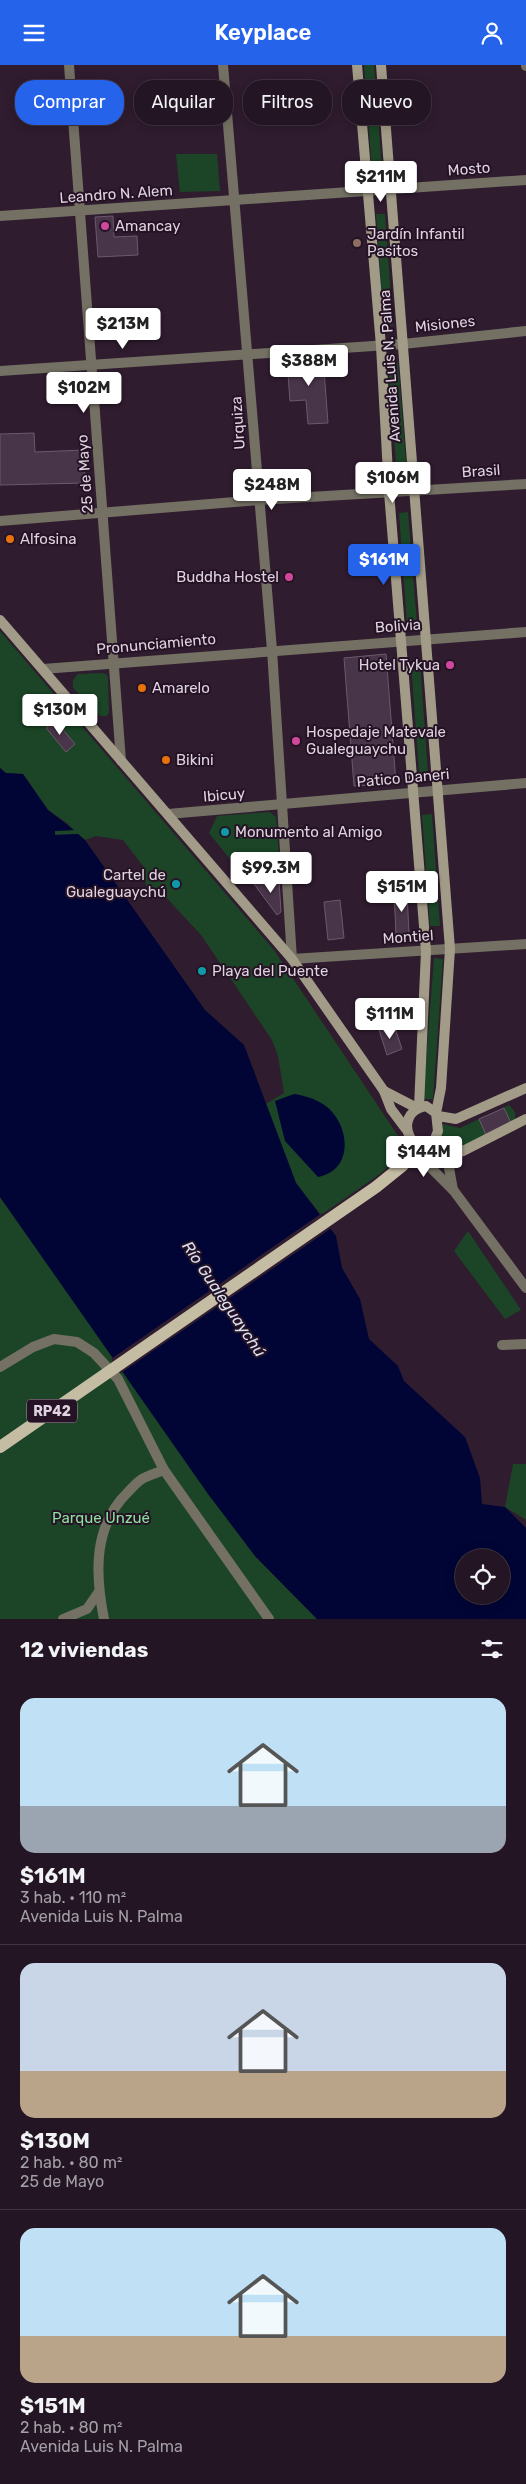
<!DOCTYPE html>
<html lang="es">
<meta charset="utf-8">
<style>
body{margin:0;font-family:Rubik,sans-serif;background:#2f2230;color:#f1f3f6;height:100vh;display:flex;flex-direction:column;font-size:19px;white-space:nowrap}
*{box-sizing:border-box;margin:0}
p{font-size:16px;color:#a39fa6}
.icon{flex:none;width:28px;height:28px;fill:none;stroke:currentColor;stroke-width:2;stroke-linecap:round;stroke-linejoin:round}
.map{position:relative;height:1554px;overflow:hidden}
.sheet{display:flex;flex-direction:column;background:#231523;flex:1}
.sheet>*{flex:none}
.hud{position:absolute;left:15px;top:15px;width:496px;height:45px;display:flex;gap:10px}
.fabs{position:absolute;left:455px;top:1484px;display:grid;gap:10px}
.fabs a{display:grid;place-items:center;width:55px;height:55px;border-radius:50%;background:#231523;box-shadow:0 2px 12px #0003,0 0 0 1px #403441;font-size:25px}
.price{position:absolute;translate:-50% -42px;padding:0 11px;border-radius:5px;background:#fff;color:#222;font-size:16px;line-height:32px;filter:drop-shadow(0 1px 2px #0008)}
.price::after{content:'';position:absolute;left:50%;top:30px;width:15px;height:11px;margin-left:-8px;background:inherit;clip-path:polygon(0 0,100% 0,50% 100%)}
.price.selected{background:#2563eb;color:#fff}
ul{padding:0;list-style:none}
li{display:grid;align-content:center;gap:10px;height:265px;padding:0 20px}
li+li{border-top:1px solid #403441}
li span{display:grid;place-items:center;height:155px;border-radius:15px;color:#555}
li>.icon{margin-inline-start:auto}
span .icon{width:90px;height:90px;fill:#fffc;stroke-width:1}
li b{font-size:21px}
h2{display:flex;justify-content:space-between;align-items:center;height:60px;padding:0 20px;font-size:21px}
.tag{padding:0 18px;border-radius:20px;background:#231523;box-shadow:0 2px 12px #0003,0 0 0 1px #403441;font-size:18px;line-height:45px}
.tag.selected{background:#2563eb;color:#fff}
header{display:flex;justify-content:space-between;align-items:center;height:65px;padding:0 20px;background:#2563eb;color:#fff;font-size:22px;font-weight:600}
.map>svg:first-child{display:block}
</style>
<header><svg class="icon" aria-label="menu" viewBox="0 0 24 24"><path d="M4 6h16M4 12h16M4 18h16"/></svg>Keyplace<svg class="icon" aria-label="person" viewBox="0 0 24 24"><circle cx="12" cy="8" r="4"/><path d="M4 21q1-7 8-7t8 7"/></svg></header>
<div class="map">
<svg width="526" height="1554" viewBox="0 0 526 1554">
<rect width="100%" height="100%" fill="#2f1c2f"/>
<g fill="#1b4526">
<polygon points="364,0 374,0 382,104 372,105"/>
<polygon points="176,89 217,89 220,126 180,127"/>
<polygon points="376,149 385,149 393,261 384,261"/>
<polygon points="398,297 407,409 397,410 388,298"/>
<polygon points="408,447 417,559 407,560 399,448"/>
<polygon points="0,566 274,885 400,1074 397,1094 380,1109 321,1150 296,1118 266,1039 284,1028 278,991 272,975 201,870 162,828 146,821 143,801 123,775 96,771 85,775 78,769 55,770 55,766 73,765 67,758 48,745 23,709 5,708 0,703"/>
<polygon points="411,597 420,597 428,708 419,709"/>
<polygon points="101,608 106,609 108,613 109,648 106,651 100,651 73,623 73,615 78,609"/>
<polygon points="270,747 276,752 281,815 250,819 209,768 217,751"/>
<polygon points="432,749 440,861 430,861 422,750"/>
<polygon points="434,893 443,894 433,1034 423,1034"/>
<polygon points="509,1040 515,1047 515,1055 464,1081 440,1077 443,1059 460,1063"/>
<polygon points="0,1132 255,1491 317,1554 0,1554"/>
<polygon points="468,1166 521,1245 505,1254 454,1186"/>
<polygon points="513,1399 526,1399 526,1455 505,1442"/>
</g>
<g fill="#000535" fill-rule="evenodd">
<path d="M0,703L6,708L23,709L48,745L74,765L55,766V770L78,769L85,775L205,945L244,980L296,1118L336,1171L342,1203L360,1234L369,1274L398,1301L404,1316L465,1372L480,1413L482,1439L505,1442L526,1463V1554H317L255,1491L208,1429L0,1132ZM464,1492H501V1530H464Z"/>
<path d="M294,1029C306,1031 317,1034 327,1042C350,1061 354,1105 318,1112L285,1076L275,1036Z"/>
</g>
<polygon fill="#2f1c2f" points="322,1148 333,1162 121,1308 111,1294"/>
<g fill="#493549" stroke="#6d586d">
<polygon points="113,151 114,172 137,171 138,190 98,192 95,152"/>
<polygon points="323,292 328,358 308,359 306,335 290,336 287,295"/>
<polygon points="34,368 35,387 84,385 85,418 0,420 0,369"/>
<polygon points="386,589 396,718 354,721 344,593"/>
<polygon points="55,655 75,679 66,687 46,663"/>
<polygon points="279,815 281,847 277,850 254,819"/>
<polygon points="407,827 409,869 396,869 394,828"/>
<polygon points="340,835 344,873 328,875 324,837"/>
<polygon points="394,960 402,984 387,990 379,965"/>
<polygon points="504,1043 511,1058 486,1070 479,1054"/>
</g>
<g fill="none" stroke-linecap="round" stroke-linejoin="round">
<g stroke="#747063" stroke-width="10">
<polyline points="69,0 121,696"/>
<polyline points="223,0 272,585 292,894 526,879"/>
<polyline points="526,0 526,1"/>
<polyline points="0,151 526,115"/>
<polyline points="0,306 403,279 526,266"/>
<polyline points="0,456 259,435 526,419"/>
<polyline points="43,604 526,567"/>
<polyline points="168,749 526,718"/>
<polyline points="425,1082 431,1103 454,1126 526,1223"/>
<polyline points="453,1125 449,1103 460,1087"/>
<polyline points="502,1280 526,1279"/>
<polyline points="0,1302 33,1282 54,1274 77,1277 94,1288 118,1314 164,1405 269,1554"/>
<polyline points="63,1554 87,1544 98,1528"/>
<path d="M104,1554C95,1509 93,1461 128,1427C132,1423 137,1417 142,1414C149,1410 157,1408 164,1405"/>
</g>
<g stroke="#a29b87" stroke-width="10">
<polyline points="357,0 381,281 389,427 426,886 419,1042"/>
<path d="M381,0L450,884L441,1023L436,1048L438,1066L433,1079L420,1082C401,1071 403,1045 426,1041L436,1048"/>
<polyline points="0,555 292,894 384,1026 391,1044 406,1064"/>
<polyline points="384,1026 417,1043"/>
<polyline points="438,1051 456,1054 526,1023"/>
<polyline points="433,1079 463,1086 526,1054"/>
</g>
<polyline stroke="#c5bda3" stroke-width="12" points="0,1382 376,1122 402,1101 420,1082"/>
</g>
<g fill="#d1479c" stroke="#251325" stroke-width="2">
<circle cx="105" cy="161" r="5"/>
<circle cx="289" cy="512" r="5"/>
<circle cx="450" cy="600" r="5"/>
<circle cx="296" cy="676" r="5"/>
</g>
<circle fill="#8d6e63" stroke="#251325" stroke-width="2" cx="357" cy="178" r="5"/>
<g fill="#e8710a" stroke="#251325" stroke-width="2">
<circle cx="10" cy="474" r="5"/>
<circle cx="142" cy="623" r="5"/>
<circle cx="166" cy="695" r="5"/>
</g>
<g fill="#0f9aa8" stroke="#251325" stroke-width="2">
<circle cx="225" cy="767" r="5"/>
<circle cx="176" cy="819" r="5"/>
<circle cx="202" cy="906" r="5"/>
</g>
<g text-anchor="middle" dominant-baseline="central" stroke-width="4" stroke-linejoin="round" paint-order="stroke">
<rect fill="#251325" stroke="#a799a7" stroke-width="1" x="27" y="1334.5" width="50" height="23" rx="4"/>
<g font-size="14" font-weight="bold" fill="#dfd3df">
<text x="52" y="1346">RP42</text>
</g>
<g font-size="15" fill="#dfd3df" stroke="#251325">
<text transform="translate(469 104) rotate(-4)">Mosto</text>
<text transform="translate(116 129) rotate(-4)">Leandro N. Alem</text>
<text transform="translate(445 259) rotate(-6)">Misiones</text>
<text transform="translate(390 301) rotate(-94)">Avenida Luis N. Palma</text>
<text transform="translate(238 358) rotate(-94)">Urquiza</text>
<text transform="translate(481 406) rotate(-4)">Brasil</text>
<text transform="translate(85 409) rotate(-94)">25 de Mayo</text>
<text transform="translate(398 561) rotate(-4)">Bolivia</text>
<text transform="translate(156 579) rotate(-5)">Pronunciamiento</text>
<text transform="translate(403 713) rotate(-5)">Patico Daneri</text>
<text transform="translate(224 730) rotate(-5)">Ibicuy</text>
<text transform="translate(408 872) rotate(-4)">Montiel</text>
</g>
<g font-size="15" fill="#dfd3df" stroke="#251325" text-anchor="start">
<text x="115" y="161">Amancay</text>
<text x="367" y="169">Jardín Infantil<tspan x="367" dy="17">Pasitos</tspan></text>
<text x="20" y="474">Alfosina</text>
<text x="279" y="512" text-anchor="end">Buddha Hostel</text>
<text x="440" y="600" text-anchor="end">Hotel Tykua</text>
<text x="152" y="623">Amarelo</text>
<text x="306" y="667">Hospedaje Matevale<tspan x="306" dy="17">Gualeguaychu</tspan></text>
<text x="176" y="695">Bikini</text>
<text x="235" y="767">Monumento al Amigo</text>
<text x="166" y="810" text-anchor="end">Cartel de<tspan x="166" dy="17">Gualeguaychú</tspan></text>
<text x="212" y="906">Playa del Puente</text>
</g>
<g font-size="15" fill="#8be09d" stroke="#251325">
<text x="101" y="1453">Parque Unzué</text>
</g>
<g font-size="16" font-style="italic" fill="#d9e2f3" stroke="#251325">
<text transform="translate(224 1234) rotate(56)">Río Gualeguaychú</text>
</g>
</g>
</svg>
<div class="fabs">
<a><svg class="icon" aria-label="locate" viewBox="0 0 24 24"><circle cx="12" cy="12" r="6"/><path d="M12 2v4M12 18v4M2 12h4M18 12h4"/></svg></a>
</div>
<b class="price" style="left:381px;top:138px">$211M</b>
<b class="price" style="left:123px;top:285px">$213M</b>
<b class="price" style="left:309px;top:322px">$388M</b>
<b class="price" style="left:84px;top:349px">$102M</b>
<b class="price" style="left:393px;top:439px">$106M</b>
<b class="price" style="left:272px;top:446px">$248M</b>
<b class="price selected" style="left:384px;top:521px">$161M</b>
<b class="price" style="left:60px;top:671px">$130M</b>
<b class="price" style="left:271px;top:829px">$99.3M</b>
<b class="price" style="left:402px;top:848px">$151M</b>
<b class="price" style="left:390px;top:975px">$111M</b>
<b class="price" style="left:424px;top:1113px">$144M</b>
<div class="hud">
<a class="tag selected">Comprar</a>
<a class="tag">Alquilar</a>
<a class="tag">Filtros</a>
<a class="tag">Nuevo</a>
</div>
</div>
<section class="sheet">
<h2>12 viviendas<svg class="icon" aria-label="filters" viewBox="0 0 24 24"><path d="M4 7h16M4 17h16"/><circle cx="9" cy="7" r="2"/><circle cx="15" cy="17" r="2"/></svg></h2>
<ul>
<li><span style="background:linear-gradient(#bfe0f5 70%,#9aa5b1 0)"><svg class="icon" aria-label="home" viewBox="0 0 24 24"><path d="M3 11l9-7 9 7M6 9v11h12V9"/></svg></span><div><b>$161M</b><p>3 hab. · 110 m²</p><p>Avenida Luis N. Palma</p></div></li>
<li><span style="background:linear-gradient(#c9d6e8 70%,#b9a48a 0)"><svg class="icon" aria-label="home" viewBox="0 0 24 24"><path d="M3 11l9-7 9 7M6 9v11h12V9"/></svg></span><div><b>$130M</b><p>2 hab. · 80 m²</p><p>25 de Mayo</p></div></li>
<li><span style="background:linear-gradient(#bfe0f5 70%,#b9a48a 0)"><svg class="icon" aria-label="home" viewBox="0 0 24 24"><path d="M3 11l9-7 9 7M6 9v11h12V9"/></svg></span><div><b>$151M</b><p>2 hab. · 80 m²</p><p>Avenida Luis N. Palma</p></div></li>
</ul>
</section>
